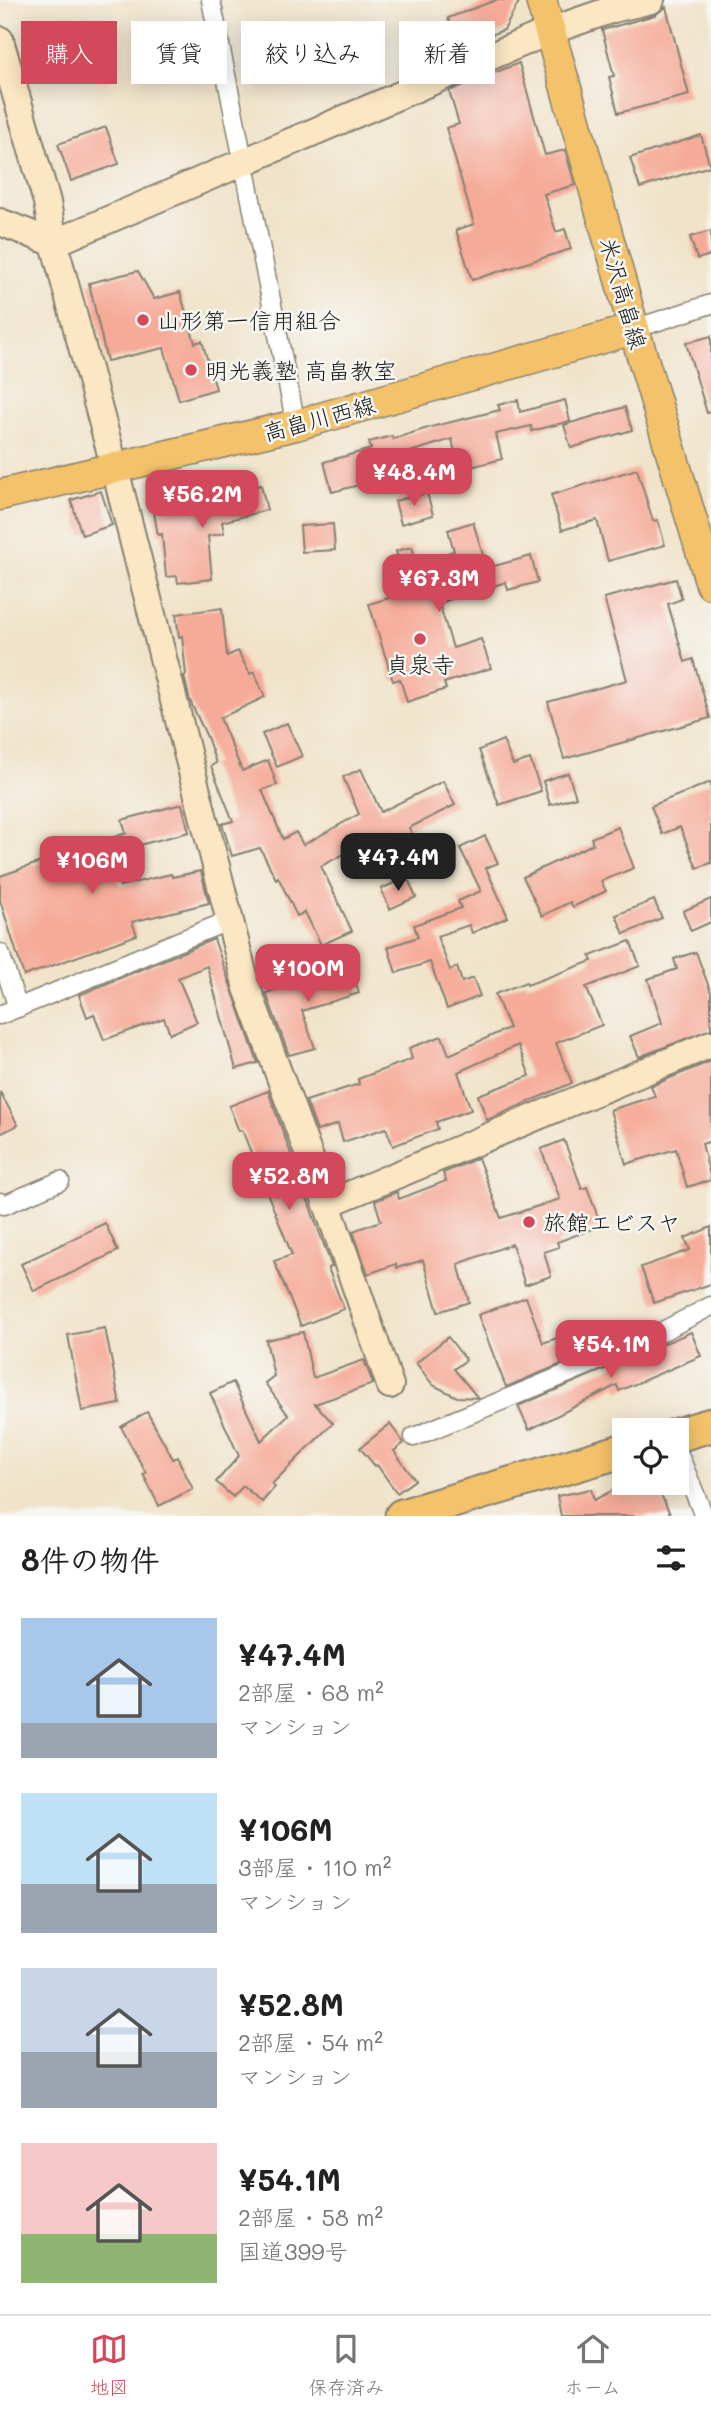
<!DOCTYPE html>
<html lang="ja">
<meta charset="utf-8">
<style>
body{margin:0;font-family:Mali,"Klee One",sans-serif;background:#f6f6f6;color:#222;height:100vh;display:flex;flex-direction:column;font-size:26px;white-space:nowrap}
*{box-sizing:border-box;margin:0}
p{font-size:23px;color:#767676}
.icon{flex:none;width:38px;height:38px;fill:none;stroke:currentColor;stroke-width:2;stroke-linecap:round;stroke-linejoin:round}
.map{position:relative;height:1516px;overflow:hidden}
.details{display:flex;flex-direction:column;background:#fff;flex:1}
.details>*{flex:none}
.top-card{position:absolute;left:21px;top:21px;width:670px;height:63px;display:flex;gap:14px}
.controls{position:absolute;left:612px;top:1418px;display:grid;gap:14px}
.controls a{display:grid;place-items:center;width:77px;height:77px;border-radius:0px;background:#fff;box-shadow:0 4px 18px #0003;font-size:35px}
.price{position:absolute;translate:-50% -60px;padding:0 16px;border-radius:14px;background:#d1495b;color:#fff;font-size:23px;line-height:46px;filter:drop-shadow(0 2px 4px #0008)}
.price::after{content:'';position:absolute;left:50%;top:42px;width:21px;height:16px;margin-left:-10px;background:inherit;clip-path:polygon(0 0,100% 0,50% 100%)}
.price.on{background:#222;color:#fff}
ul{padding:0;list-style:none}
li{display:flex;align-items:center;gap:21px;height:175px;padding:0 21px}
li span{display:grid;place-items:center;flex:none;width:196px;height:140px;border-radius:0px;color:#555}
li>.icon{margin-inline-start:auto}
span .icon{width:84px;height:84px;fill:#fffc;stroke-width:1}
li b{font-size:30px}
h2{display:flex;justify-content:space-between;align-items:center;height:84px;padding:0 21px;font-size:30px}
.pill{padding:0 24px;border-radius:0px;background:#fff;box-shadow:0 4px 18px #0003;font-size:24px;line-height:63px}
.pill.on{background:#d1495b;color:#fff}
.tab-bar{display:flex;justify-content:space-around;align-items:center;height:98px;border-top:2px solid #e0e0e0;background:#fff;font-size:19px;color:#767676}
.tab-bar a{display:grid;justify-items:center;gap:4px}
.tab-bar .on{color:#d1495b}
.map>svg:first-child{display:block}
</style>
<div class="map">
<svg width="711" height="1516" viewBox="0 0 711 1516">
<rect width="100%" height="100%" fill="#f6f6f2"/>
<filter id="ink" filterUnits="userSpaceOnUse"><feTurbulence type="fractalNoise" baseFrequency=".0143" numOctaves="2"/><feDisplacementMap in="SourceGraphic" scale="14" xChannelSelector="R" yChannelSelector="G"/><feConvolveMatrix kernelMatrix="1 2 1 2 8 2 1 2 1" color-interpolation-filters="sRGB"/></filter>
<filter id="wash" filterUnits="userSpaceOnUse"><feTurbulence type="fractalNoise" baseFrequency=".00686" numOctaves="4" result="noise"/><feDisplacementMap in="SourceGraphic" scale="28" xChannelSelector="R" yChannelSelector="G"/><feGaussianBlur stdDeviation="1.57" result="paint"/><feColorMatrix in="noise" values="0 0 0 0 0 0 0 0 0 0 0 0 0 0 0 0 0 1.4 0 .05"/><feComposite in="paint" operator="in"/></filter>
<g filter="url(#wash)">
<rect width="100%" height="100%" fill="#f0e3c9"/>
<g id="blocks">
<g fill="#f6ab99">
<polygon points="496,0 520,0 504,30 459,47 448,18"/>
<polygon points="666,7 689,95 618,113 609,77 614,76 602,30 655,15"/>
<polygon points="519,63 545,155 565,150 575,185 544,194 556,232 565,229 571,249 472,280 456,230 474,224 446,128 459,124 449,91"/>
<polygon points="106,127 119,164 71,181 58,144"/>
<polygon points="701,135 710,166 640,188 630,158"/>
<polygon points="711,231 711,255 697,259 690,237"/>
<polygon points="138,271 154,299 180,292 195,343 202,341 216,389 179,400 164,348 107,361 89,283"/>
<polygon points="711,336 711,412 707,413 686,343"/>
<polygon points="518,400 520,412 565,400 570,421 532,431 531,426 496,434 502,459 459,470 452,439 397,456 400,466 365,475 367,483 332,492 324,462 371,449 369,442 392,436 393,439 431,427 500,410 498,405"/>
<polygon points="625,407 632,430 571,448 564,425"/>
<polygon points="637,469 653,521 658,520 665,545 608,561 597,520 562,530 551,495"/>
<polygon points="261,485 267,510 222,522 224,533 208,536 212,579 178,583 177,576 166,577 162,534 158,535 154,513 190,506 189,500"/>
<polygon points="101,491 112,525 82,535 71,500"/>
<polygon points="427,493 433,515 401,524 395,501"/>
<polygon points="473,522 487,568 531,556 538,582 508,590 506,582 439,603 453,648 481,639 491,668 444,683 446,689 407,702 400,679 393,681 369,604 409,592 396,551 412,547 417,563 454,551 448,530"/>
<polygon points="333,524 335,550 302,552 300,526"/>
<polygon points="676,579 682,599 668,604 685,662 693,659 710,718 564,759 548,702 627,680 604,598"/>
<polygon points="222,608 227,656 238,651 250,674 254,672 265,697 220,718 242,771 268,760 277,785 262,790 283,839 296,832 303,845 359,814 343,777 361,769 381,812 443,781 455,805 409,828 417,844 393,855 390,848 374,856 367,842 321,866 352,931 321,945 305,912 297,916 278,877 276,879 260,848 232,856 222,824 233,821 211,766 216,763 207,737 190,701 184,676 186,675 182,636 179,637 176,614"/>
<polygon points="287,723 302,756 277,767 262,734"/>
<polygon points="503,740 513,765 530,759 541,791 499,805 479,750"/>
<polygon points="568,773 576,797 550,805 543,781"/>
<polygon points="711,782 711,863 697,868 680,827 662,834 651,806"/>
<polygon points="182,804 189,832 109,853 120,886 171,874 172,877 201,871 209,903 132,922 137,935 24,976 0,900 0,876 126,833 122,820"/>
<polygon points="618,827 634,868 601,881 606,891 573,907 570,902 542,916 523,877 593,844 591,838"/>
<polygon points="485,836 498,863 486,868 508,917 472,933 469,925 437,936 450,970 457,967 462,982 473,978 480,996 447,1009 430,962 396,973 388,947 418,937 414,925 461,908 458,901 481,891 460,848"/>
<polygon points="407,877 416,897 390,909 381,889"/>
<polygon points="711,899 711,922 691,931 683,911"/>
<polygon points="654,900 662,918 624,934 616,915"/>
<polygon points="214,939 258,1063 236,1069 207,966 178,978 197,1022 170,1034 164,1018 104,1040 94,1014 87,1017 79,995"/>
<polygon points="630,941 640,966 586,987 602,1025 556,1043 572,1083 487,1120 478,1095 530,1076 518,1045 458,1072 471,1110 436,1122 438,1129 393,1146 386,1128 343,1142 338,1124 317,1131 306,1101 359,1084 358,1079 412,1059 409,1048 442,1036 449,1055 509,1028 495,994 526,982 527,985 592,961 590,956"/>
<polygon points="696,952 711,993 711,1029 639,1057 630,1036 662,1023 648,979 677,969 674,959"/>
<polygon points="350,964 359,993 302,1011 315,1048 289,1055 266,993"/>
<polygon points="711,1061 711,1141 702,1144 711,1180 687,1187 676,1149 626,1164 610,1110 655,1096 651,1086"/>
<polygon points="268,1091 332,1267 328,1268 344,1309 301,1326 274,1261 292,1255 242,1130 239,1131 229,1106"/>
<polygon points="0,1092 18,1125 0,1134"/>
<polygon points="564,1140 582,1189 587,1187 601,1226 557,1242 559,1247 544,1252 551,1276 525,1285 512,1244 458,1264 469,1302 438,1312 423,1260 397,1268 396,1264 368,1274 353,1231 381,1221 375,1201 397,1192 399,1199 446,1181 443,1173 478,1158 501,1218 560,1199 541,1149"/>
<polygon points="105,1223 118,1251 34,1291 21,1264"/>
<polygon points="711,1227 711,1284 654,1303 641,1267 690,1250 685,1238"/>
<polygon points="526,1297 543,1343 585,1328 593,1351 506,1387 478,1315"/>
<polygon points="105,1328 120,1404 82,1411 68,1335"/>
<polygon points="303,1332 313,1378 364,1360 373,1384 315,1404 333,1423 272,1484 275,1487 262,1502 243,1486 233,1497 216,1482 239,1456 210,1393 233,1382 261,1441 288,1415 265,1383 274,1376 266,1340"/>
<polygon points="691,1332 701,1356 619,1391 617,1385 529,1430 518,1406"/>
<polygon points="448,1337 466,1360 454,1369 478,1398 457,1397 433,1385 416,1363"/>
<polygon points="147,1412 173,1459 177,1457 193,1489 159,1506 143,1474 146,1473 121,1427"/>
<polygon points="390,1424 404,1443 394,1451 415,1480 397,1493 377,1465 375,1466 360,1448"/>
<polygon points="629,1482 655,1482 671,1516 561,1516 557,1496 591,1489 594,1500"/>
</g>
</g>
</g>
<g filter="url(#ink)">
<use href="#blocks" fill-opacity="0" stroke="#868072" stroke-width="2"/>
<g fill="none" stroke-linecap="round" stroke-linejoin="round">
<defs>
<g id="street">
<polyline points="211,0 296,425"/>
<polyline points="634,329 711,304"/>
<polyline points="0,953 18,1008"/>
<polyline points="0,1015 230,920"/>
<polyline points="0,1202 4,1205 60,1181"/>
<polyline points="414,1437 634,1346 711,1306"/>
<polyline points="677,1450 704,1516"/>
</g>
<g id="secondary">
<polyline points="0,40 47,202 54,243 115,469 247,988 327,1204 390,1385"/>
<polyline points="0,222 54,243 550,31 613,9 651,0"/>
<polyline points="327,1204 711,1044"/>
</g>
<g id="primary">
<polyline points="541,0 634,329 711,584"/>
<polyline points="0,495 296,425 634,329"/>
</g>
<g id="highway">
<polyline points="677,1435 711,1425"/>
<polyline points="402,1516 625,1450"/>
</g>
</defs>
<use href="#street" stroke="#868072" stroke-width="21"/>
<use href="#secondary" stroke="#868072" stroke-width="30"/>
<use href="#primary" stroke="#868072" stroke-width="33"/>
<use href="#highway" stroke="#868072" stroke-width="37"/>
<use href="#street" stroke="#fff" stroke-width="18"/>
<use href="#secondary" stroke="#fbe7c3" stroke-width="26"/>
<use href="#primary" stroke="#f4c26a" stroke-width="30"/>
<use href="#highway" stroke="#f4c26a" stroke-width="33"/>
</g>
</g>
<g fill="#d1495b" stroke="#f6f6f2" stroke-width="2.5">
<circle cx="143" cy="320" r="7"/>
<circle cx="191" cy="370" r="7"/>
<circle cx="420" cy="639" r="7"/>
<circle cx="529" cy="1222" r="7"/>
</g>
<g text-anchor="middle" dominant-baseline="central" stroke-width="5" stroke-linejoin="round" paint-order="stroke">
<g font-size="23" fill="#1c1c1c" stroke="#f6f6f2">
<text transform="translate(624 293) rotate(74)">米沢高畠線</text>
<text transform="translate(319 418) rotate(-15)">高畠川西線</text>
</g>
<g font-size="23" fill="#1c1c1c" stroke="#f6f6f2" text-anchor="start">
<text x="157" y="320">山形第一信用組合</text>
<text x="205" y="370">明光義塾 高畠教室</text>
<text x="420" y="664" text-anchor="middle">貞泉寺</text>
<text x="543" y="1222">旅館エビスヤ</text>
</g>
</g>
</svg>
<div class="controls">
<a><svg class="icon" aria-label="locate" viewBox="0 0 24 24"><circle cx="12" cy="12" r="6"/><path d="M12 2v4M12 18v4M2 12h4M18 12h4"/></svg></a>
</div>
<b class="price" style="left:414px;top:508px">¥48.4M</b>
<b class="price" style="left:202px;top:530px">¥56.2M</b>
<b class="price" style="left:439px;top:614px">¥67.3M</b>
<b class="price on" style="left:398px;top:893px">¥47.4M</b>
<b class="price" style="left:92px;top:896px">¥106M</b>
<b class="price" style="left:308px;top:1004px">¥100M</b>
<b class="price" style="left:289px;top:1212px">¥52.8M</b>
<b class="price" style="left:611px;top:1380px">¥54.1M</b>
<div class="top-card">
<a class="pill on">購入</a>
<a class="pill">賃貸</a>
<a class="pill">絞り込み</a>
<a class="pill">新着</a>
</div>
</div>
<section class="details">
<h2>8件の物件<svg class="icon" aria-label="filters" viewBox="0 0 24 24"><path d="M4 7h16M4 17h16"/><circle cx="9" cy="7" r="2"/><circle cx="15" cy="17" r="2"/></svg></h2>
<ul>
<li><span style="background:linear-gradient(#a9c7e8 75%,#9aa5b1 0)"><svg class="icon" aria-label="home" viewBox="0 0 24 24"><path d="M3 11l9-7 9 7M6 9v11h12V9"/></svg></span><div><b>¥47.4M</b><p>2部屋 · 68 m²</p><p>マンション</p></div></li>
<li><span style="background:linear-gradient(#bfe0f5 65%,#9aa5b1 0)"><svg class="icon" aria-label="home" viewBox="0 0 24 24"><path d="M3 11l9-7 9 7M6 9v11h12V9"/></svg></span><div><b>¥106M</b><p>3部屋 · 110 m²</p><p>マンション</p></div></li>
<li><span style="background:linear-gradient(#c9d6e8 60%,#9aa5b1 0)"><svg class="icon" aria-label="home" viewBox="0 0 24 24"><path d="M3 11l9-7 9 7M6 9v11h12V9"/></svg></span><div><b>¥52.8M</b><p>2部屋 · 54 m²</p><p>マンション</p></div></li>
<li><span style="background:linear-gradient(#f6c9c9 65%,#8fb573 0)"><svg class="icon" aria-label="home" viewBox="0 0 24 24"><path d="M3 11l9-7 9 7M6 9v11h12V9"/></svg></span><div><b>¥54.1M</b><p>2部屋 · 58 m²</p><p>国道399号</p></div></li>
</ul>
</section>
<nav class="tab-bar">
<a class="on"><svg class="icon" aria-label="map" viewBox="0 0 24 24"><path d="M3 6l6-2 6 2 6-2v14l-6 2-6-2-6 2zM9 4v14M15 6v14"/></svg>地図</a>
<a><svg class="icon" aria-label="saved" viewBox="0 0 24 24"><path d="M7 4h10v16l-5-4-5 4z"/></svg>保存済み</a>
<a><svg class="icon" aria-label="home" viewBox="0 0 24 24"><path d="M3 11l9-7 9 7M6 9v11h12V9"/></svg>ホーム</a>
</nav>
